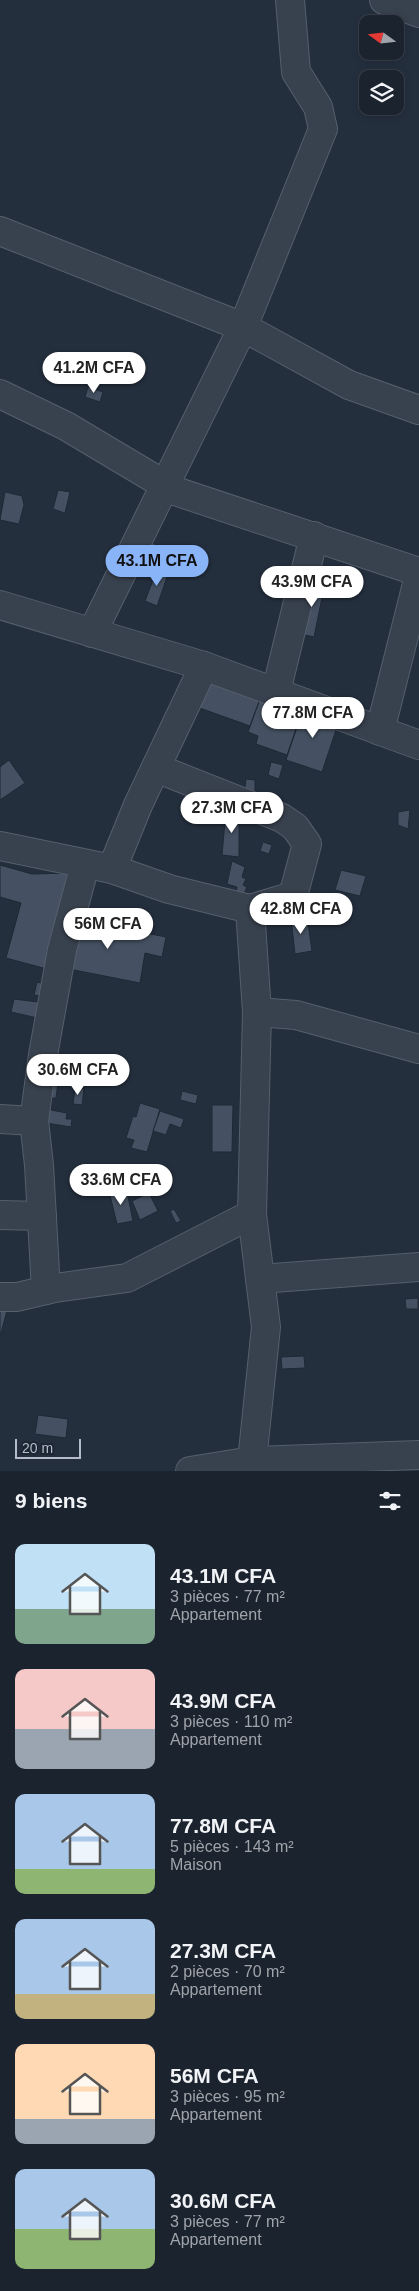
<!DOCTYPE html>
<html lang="fr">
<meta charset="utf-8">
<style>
body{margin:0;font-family:Helvetica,sans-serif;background:#282f3a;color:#f1f3f6;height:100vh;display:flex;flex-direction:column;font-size:19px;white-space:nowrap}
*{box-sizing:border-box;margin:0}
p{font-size:16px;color:#a0a4aa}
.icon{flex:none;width:28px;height:28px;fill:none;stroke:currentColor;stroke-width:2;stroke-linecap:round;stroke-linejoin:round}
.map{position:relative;height:1471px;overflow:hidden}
.sheet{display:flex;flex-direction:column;background:#1b232e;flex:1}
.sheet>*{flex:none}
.needle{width:32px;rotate:285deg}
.buttons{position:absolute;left:359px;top:15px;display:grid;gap:10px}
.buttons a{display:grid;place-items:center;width:45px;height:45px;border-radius:10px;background:#1b232e;box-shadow:0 2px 8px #0003,0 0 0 1px #39404a;font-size:25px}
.scale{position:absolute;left:15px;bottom:12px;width:66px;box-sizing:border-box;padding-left:5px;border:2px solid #b4bcc9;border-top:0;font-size:14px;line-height:18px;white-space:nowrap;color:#b4bcc9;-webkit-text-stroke:4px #1d2633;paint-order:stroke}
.price{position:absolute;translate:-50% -42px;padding:0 11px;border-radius:18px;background:#fff;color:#222;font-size:16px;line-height:32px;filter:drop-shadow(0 1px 2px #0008)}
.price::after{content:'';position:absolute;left:50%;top:30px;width:15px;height:11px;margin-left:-8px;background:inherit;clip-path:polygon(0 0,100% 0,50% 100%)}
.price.active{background:#8ab4f8;color:#111}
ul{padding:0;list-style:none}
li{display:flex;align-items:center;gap:15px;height:125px;padding:0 15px}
li span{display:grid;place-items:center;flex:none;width:140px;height:100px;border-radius:10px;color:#555}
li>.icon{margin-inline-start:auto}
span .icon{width:60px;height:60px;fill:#fffc;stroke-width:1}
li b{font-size:21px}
h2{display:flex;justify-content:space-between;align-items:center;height:60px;padding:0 15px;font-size:21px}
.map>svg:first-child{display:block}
</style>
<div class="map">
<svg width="419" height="1471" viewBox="0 0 419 1471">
<rect width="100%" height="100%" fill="#242f3e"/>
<g fill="#455162" stroke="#1f2835">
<polygon points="88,387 103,392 100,402 85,397"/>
<polygon points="58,490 70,492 65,513 53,509"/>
<polygon points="5,492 22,496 24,505 19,524 0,520"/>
<polygon points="144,540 165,548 158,566 137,558"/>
<polygon points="158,567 169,571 157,606 145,601"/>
<polygon points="311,580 325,583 314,637 300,634"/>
<polygon points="209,672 263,691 250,726 197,707"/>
<polygon points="263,691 304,706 287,755 256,744 258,736 248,732"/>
<polygon points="304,706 340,718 322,772 286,760"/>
<polygon points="9,760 25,783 0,800 0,767"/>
<polygon points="271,762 283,765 279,779 268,775"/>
<polygon points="246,779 255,780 255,795 244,795"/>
<polygon points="239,810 239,857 222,855 226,811"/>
<polygon points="410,810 408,829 398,825 398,812"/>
<polygon points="263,842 272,845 269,854 260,851"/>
<polygon points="232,861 245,867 242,877 246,879 243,885 247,887 243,896 236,892 237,887 227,884"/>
<polygon points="0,865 32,874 73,873 47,969 6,958 21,903 0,897"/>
<polygon points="341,870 366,876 360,896 335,890"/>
<polygon points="307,916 312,951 295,954 291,918"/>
<polygon points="69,918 166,937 162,957 145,953 140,983 59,967"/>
<polygon points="37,982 49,985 47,997 34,995"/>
<polygon points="14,999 46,1003 42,1019 11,1012"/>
<polygon points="41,1079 58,1082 56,1098 52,1098 51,1110 67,1113 66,1119 72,1119 71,1127 34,1121"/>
<polygon points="75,1088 84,1089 82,1105 73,1104"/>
<polygon points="182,1091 198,1095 196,1104 180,1100"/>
<polygon points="140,1103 160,1109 147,1152 131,1148 134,1140 126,1138 133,1116 136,1117"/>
<polygon points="212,1105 233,1105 232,1152 212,1152"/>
<polygon points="160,1111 184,1119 181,1128 170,1124 166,1135 153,1131"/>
<polygon points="126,1187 133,1221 117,1224 109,1191"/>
<polygon points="149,1193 158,1211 140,1220 132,1201"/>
<polygon points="174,1209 181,1221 176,1223 170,1211"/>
<polygon points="418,1298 418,1309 406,1309 405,1299"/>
<polygon points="0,1305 8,1307 0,1337"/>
<polygon points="304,1356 305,1368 282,1369 281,1357"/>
<polygon points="38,1415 68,1419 66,1438 35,1434"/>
</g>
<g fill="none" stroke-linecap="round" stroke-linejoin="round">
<defs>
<g id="minor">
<polyline points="384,0 419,13"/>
<polyline points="0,231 243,327 349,385 419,410"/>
<polyline points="0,394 66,426 175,491 419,572"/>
<polyline points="0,605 204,666 419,745"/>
<polyline points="92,633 243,327 323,129 318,107 296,72 290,0"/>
<polyline points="276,692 314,536"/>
<polyline points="380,731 419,576"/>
<polyline points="0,846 112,869 169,889 250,909 293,896 307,844 295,827 282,818 156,768"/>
<polyline points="112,869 138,805 204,666"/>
<polyline points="250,909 257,1012 252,1214 266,1327 252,1461 257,1471"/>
<polyline points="257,1012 296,1015 419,1049"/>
<polyline points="0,1119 34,1121"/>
<polyline points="0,1215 42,1216"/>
<polyline points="260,1279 419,1267"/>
<polyline points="46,1290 39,1165 34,1121 43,1055 62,950 85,865"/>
<polyline points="0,1297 17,1297 55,1288 127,1278 252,1214"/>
<polyline points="190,1471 252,1461 419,1455"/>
</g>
</defs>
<use href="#minor" stroke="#565f6c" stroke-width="30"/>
<use href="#minor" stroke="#38414e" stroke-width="28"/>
</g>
</svg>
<div class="buttons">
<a><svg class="needle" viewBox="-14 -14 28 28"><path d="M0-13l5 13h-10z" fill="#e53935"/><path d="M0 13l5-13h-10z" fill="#a0a4aa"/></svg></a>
<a><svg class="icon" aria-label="layers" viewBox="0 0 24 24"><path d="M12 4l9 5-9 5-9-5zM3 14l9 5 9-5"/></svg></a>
</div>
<div class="scale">20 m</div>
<b class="price" style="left:94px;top:394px">41.2M CFA</b>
<b class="price active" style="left:157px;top:587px">43.1M CFA</b>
<b class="price" style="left:312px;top:608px">43.9M CFA</b>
<b class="price" style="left:313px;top:739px">77.8M CFA</b>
<b class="price" style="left:232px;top:834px">27.3M CFA</b>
<b class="price" style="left:301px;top:935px">42.8M CFA</b>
<b class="price" style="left:108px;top:950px">56M CFA</b>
<b class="price" style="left:78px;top:1096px">30.6M CFA</b>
<b class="price" style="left:121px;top:1206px">33.6M CFA</b>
</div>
<section class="sheet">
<h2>9 biens<svg class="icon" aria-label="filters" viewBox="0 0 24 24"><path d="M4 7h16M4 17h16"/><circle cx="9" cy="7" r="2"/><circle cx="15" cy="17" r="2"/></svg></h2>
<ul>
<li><span style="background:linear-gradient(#bfe0f5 65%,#7fa58c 0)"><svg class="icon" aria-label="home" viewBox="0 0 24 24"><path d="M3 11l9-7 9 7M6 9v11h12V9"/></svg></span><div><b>43.1M CFA</b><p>3 pièces · 77 m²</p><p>Appartement</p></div></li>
<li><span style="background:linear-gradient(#f6c9c9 60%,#9aa5b1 0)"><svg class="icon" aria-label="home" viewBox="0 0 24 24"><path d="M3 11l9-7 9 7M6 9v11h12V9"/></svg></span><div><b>43.9M CFA</b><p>3 pièces · 110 m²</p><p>Appartement</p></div></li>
<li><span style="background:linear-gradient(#a9c7e8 75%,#8fb573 0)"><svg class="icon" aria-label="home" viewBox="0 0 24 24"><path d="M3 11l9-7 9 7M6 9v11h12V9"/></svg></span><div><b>77.8M CFA</b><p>5 pièces · 143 m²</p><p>Maison</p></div></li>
<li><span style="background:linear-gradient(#a9c7e8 75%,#c2b280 0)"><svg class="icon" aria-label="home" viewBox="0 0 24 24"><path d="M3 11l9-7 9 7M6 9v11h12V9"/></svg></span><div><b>27.3M CFA</b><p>2 pièces · 70 m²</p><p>Appartement</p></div></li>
<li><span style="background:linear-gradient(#ffd9b3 75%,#9aa5b1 0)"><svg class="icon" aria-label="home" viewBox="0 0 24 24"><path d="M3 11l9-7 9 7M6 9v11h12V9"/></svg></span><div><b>56M CFA</b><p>3 pièces · 95 m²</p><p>Appartement</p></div></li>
<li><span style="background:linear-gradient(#a9c7e8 60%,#8fb573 0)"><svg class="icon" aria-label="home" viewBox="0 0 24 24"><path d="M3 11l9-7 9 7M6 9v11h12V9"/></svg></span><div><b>30.6M CFA</b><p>3 pièces · 77 m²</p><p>Appartement</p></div></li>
</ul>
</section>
